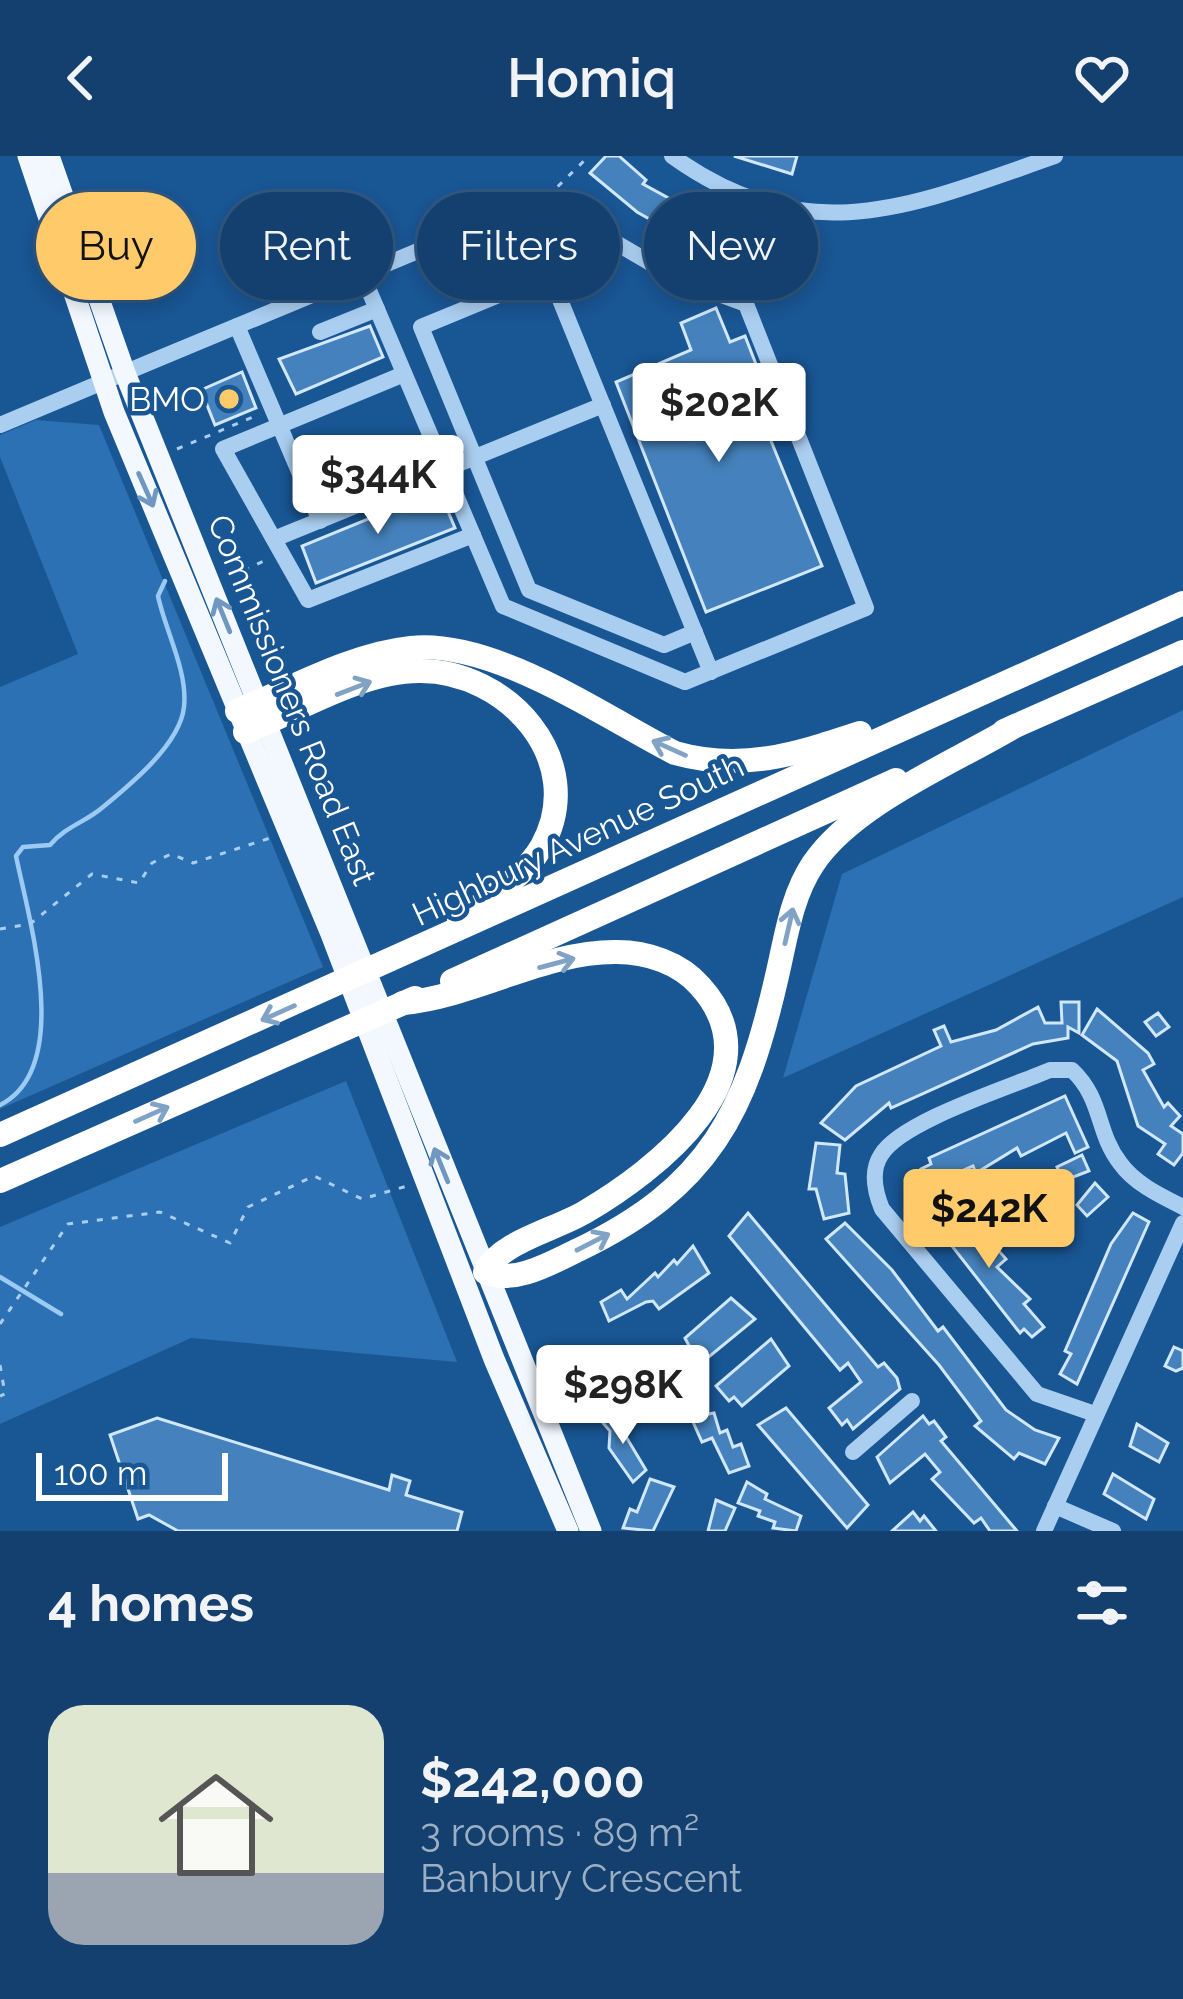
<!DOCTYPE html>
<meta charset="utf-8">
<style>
body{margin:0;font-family:Raleway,sans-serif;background:#204b77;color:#f1f3f6;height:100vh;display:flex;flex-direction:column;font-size:45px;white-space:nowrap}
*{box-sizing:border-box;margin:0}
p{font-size:39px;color:#9dafc3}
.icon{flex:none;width:66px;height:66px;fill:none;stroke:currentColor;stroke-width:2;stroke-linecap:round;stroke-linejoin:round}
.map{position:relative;height:1375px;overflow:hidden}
.details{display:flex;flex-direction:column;background:#13406f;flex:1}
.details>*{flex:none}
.guide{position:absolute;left:36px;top:36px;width:1113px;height:108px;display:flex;gap:24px}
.scale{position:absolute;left:36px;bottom:30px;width:192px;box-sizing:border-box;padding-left:12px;border:6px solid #fff;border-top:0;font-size:33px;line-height:42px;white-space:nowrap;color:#fff;-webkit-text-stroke:9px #195694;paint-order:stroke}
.price{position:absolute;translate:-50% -102px;padding:0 27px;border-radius:12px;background:#fff;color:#222;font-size:39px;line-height:78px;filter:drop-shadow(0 3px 6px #0008)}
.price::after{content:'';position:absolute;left:50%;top:72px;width:36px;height:27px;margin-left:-18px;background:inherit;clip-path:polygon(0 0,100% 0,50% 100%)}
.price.on{background:#ffca69;color:#111}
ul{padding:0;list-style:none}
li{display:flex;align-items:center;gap:36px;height:300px;padding:0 48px}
li span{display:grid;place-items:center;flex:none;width:336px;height:240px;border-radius:36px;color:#555}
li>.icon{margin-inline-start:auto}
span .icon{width:144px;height:144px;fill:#fffc;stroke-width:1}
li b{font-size:51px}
h2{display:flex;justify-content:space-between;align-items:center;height:144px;padding:0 48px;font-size:51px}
.tag{padding:0 42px;border-radius:54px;background:#13406f;box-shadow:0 6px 18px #0003,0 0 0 3px #325982;font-size:42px;line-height:108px}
.tag.on{background:#ffca69;color:#111}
header{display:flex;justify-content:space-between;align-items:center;height:156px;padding:0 48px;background:#13406f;font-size:54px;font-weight:600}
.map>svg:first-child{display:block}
</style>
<header><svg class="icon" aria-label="back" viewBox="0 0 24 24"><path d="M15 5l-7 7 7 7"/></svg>Homiq<svg class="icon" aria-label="heart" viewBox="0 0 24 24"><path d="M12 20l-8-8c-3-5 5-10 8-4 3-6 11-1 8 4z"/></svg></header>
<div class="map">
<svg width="1183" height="1375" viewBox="0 0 1183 1375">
<rect width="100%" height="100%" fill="#195694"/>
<g fill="#2c71b3">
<polygon points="36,264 99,269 323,811 0,953 0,531 78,498 0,301 0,279"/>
<polygon points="1183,554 1183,741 783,922 842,718"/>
<polygon points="346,925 457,1206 191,1182 0,1268 0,1071"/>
</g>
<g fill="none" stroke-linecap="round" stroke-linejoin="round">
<g stroke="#9ccaf2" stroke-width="4.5">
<path d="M0,949C74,912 29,764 16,700L23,691L50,689C66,670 86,666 103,651C131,628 180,588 184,551C188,515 165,474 158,440L165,425"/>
<polyline points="0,1121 61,1158"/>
</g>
</g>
<g fill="#4582bd" stroke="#d1e7fb" stroke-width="3">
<polygon points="606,0 619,0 646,24 643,28 718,69 720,64 758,78 763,83 754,109 699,91 637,56 590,17"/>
<polygon points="734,0 797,0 792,18"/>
<polygon points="716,152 730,186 745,180 780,270 767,275 822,410 706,456 616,226 691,194 681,167"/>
<polygon points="370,170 383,201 296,238 279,203"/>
<polygon points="242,216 256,252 215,269 201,234"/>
<polygon points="439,334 455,372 316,427 302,390"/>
<polygon points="1061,846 1079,846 1079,877 1068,871 1068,882 1033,888 891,952 889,947 845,984 821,967 856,930 941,890 934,874 944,870 951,886 996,874 1038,851 1045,867 1062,867"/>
<polygon points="1097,853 1148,897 1154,908 1143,914 1164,951 1168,947 1180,960 1171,970 1183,978 1183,997 1174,1009 1158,998 1165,988 1138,970 1117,905 1082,879"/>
<polygon points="1158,857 1169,871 1156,880 1145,866"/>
<polygon points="1065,940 1088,991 1075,997 1066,977 1021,1000 1017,992 976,1017 973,1010 943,1023 947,1032 916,1049 909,1042 906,1026 923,1018 921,1013 931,1008 929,1002"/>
<polygon points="816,987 840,989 837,1017 845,1018 849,1057 824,1063 816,1033 809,1033"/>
<polygon points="1082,999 1089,1015 1063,1025 1057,1011"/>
<polygon points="1095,1027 1108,1041 1087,1060 1077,1049"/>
<polygon points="748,1057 878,1211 884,1207 897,1222 900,1233 853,1273 847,1264 842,1269 829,1252 861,1226 848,1207 840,1214 729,1080"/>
<polygon points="952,1057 960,1058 978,1082 984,1078 1006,1103 997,1111 1030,1143 1024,1148 1044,1171 1032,1181 1024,1173 1020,1177 934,1067"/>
<polygon points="1133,1057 1149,1066 1077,1228 1060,1218 1071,1198 1065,1195 1111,1088"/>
<polygon points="845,1067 892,1114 938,1175 943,1171 1006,1254 1035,1274 1059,1282 1045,1308 1019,1297 1014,1303 975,1270 981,1265 939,1209 826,1083"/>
<polygon points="693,1090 709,1117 659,1153 653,1145 646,1146 609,1165 601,1146 621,1134 627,1143 655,1117 658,1121 674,1104 677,1108"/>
<polygon points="731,1142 755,1163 699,1209 685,1182"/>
<polygon points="771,1183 789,1210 742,1250 734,1241 729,1245 716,1230"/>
<polygon points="1174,1191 1183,1195 1183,1212 1176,1215 1165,1210"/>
<polygon points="656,1195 678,1221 682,1217 708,1258 714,1257 720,1277 727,1274 733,1291 741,1288 749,1310 729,1317 712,1282 702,1286 684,1246 680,1249 667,1231 663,1235 642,1208"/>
<polygon points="611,1218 616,1246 596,1250 591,1224"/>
<polygon points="786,1252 868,1349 847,1372 758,1269"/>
<polygon points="618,1254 629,1275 625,1279 646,1314 633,1326 609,1292 610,1275 603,1267"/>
<polygon points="923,1260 929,1268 934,1265 946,1281 941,1285 1017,1375 990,1375 981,1362 974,1367 932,1323 940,1316 925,1298 890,1327 877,1301"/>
<polygon points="157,1262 389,1334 392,1319 410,1325 406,1339 462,1356 457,1375 178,1375 149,1359 138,1363 110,1279"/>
<polygon points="1137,1268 1168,1287 1159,1306 1130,1290"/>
<polygon points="1113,1318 1154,1343 1146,1363 1104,1338"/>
<polygon points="650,1323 674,1331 653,1375 623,1372 630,1353 637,1356"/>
<polygon points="747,1326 767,1338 765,1343 801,1360 796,1375 773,1372 775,1366 758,1360 760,1355 738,1347"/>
<polygon points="716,1344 735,1352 725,1375 708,1375"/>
<polygon points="913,1356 920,1365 924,1360 936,1375 892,1375"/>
</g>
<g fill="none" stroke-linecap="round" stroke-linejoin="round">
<g stroke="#aacef0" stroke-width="3" stroke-dasharray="6 9" stroke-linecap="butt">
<polyline points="547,41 589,0"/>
<polyline points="177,293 260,258"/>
<polyline points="230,421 266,404"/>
<polyline points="0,773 30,768 92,718 139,727 152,707 171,698 193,707 270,682"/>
<polyline points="0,1168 68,1068 160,1056 230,1087 248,1051 314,1020 362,1043 407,1030"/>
<polyline points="0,1209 5,1238 0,1240"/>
</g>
<g stroke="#aacef0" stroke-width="16">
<path d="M672,0C809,98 914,49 1055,0"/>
<polyline points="524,55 711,516"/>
<polyline points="550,118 421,171 529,434 664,489 695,476"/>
<polyline points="237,170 320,365"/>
<polyline points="320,176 377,153"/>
<polyline points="404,218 223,293 308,444 473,379"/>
<polyline points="0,269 148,207 507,58 548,56 575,63 678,123 746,148 866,452 685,526 503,450 362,118"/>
<polyline points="274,383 603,249"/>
<path d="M1095,1258L1037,1238L882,1053C875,1036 870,1016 881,999C901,965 1011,931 1050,914H1072C1103,943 1096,976 1120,1007C1135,1028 1161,1040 1183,1051"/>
<polyline points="853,1296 912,1245"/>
<polyline points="1055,1350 1113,1375"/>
<polyline points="1044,1375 1183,1067"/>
</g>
<g stroke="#f3f8ff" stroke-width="21">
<polyline points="28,0 114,256 331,778 494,1203 568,1375"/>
<polyline points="49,0 125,217 591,1375"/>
</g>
<g stroke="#fff" stroke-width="24">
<path d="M237,555C292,532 352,498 411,492C493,483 603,560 675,597C742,616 796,598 860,577"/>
<polyline points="1004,575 1183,496"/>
<path d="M245,576C298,555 362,515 419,515C508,514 589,605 542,690C524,721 488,744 459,763"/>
<polyline points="452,825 896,624"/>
<path d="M403,847C476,840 544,795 617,796C647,796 680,807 700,830C781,919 655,1015 585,1056C555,1074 501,1085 485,1116C514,1129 551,1107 578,1094C710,1031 746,956 777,820C786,782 791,741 813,708C853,648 953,607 1015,570"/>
<polyline points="0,979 1183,447"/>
<polyline points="0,1025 415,842"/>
</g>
</g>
<defs><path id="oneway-shaft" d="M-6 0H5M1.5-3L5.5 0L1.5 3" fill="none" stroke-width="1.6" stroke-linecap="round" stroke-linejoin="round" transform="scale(3)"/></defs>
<g stroke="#7097bf">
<use href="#oneway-shaft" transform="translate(146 334) rotate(66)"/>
<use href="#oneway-shaft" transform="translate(223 459) rotate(-112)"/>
<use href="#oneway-shaft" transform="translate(441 1009) rotate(-112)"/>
</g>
<g stroke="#80a2c4">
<use href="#oneway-shaft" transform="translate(354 532) rotate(-21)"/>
<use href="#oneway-shaft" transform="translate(669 592) rotate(-156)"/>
<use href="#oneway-shaft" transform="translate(789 770) rotate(-77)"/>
<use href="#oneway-shaft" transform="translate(557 807) rotate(-15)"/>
<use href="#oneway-shaft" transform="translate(278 857) rotate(156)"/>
<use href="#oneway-shaft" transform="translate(152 958) rotate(-24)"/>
<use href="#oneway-shaft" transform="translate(593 1086) rotate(-27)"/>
</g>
<circle fill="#ffca69" stroke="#195694" stroke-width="4.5" cx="229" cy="243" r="12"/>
<g text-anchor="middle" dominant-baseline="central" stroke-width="9" stroke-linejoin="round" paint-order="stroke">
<g font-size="33" fill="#fff" stroke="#195694" text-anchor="end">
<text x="205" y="243">BMO</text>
</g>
<g font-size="33" fill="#fff" stroke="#195694">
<text transform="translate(292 544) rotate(68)">Commissioners Road East</text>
<text transform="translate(578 684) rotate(-25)">Highbury Avenue South</text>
</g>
</g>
</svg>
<div class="scale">100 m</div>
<b class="price" style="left:719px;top:309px">$202K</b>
<b class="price" style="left:378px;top:381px">$344K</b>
<b class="price on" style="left:989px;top:1115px">$242K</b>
<b class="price" style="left:623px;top:1291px">$298K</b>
<div class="guide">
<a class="tag on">Buy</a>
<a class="tag">Rent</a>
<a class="tag">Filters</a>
<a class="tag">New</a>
</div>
</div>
<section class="details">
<h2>4 homes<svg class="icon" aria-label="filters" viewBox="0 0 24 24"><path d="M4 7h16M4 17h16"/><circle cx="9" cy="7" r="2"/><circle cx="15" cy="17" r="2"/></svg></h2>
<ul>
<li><span style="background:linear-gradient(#dfe7d0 70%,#9aa5b1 0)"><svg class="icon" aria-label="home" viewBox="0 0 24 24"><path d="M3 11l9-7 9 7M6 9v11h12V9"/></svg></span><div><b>$242,000</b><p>3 rooms · 89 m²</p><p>Banbury Crescent</p></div></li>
</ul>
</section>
